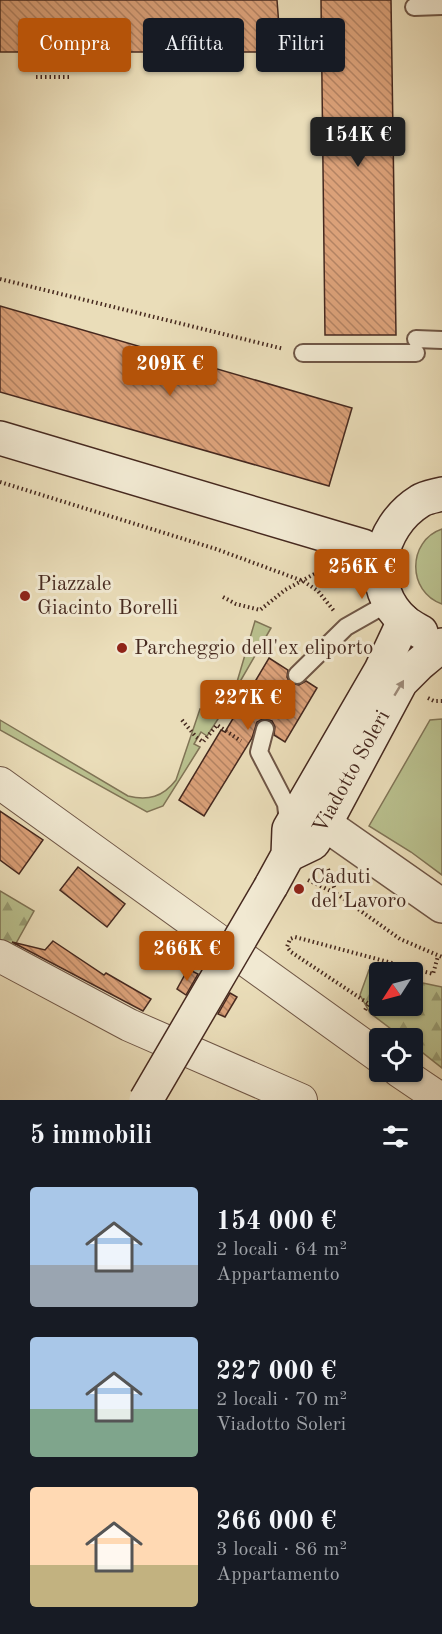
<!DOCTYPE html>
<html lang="it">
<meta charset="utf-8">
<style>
body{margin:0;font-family:"Old Standard TT",serif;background:#20242c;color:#f1f3f6;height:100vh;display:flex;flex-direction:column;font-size:22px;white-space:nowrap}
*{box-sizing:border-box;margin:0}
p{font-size:20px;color:#9ea1a6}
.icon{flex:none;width:33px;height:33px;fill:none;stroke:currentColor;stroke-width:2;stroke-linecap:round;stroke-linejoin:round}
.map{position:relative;height:1100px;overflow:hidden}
.details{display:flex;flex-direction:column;background:#171b24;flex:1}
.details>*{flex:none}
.top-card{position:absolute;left:18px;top:18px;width:406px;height:54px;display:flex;gap:12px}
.needle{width:39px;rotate:234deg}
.fabs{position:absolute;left:369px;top:962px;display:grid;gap:12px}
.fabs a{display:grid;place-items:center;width:54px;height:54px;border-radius:6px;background:#171b24;box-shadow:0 2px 4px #0004;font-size:30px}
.price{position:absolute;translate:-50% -51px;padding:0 14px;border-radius:6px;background:#b45309;color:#fff;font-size:20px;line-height:39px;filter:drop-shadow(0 2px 3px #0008)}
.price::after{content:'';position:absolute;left:50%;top:36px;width:18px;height:14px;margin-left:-9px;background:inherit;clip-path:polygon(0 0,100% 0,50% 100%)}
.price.current{background:#222;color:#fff}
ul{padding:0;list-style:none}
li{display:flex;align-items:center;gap:18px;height:150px;padding:0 30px}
li span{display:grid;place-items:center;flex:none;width:168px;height:120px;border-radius:6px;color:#555}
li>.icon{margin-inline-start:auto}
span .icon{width:72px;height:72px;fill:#fffc;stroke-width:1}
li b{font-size:26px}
h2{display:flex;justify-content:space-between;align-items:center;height:72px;padding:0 30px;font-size:26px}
.tag{padding:0 21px;border-radius:6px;background:#171b24;box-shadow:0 2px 4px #0004;font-size:21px;line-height:54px}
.tag.current{background:#b45309;color:#fff}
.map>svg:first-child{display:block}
</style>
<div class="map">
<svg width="442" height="1100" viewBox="0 0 442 1100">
<defs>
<pattern id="forest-firs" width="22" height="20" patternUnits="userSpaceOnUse" patternTransform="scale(1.5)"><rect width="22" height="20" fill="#b9c08e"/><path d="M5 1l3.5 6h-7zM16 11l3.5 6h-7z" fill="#989c73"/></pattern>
<pattern id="building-back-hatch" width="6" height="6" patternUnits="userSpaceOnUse" patternTransform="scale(1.5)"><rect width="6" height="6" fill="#dba179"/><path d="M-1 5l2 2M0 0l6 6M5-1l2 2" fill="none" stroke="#b38363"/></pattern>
</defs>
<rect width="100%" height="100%" fill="#eaddb9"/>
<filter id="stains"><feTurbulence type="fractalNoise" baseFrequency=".00333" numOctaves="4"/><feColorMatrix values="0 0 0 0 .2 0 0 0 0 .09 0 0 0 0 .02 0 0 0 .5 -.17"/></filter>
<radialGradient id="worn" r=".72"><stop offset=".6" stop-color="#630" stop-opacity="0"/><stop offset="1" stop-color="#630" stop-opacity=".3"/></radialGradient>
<g fill="#b9c08e" stroke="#807456" stroke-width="1.5">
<path d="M442,529V604C407,592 407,541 442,529Z"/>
<polygon points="255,621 271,628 234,692"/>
<path d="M200,709L220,716L207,736L201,732L194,744L200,747L163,806L147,812L0,730V720L128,796C148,801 163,797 176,780Z"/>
<polygon points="442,719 442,875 411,852 369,826 430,720"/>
</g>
<g fill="url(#forest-firs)" stroke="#807456" stroke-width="1.5">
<polygon points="0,891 34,911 0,972"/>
<polygon points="369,970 379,973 380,1005 412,1005 413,981 442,987 442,1068 413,1045 412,1038 403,1038 370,1013 360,995"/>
</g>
<g fill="url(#building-back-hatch)" stroke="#46291f" stroke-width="1.5">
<polygon points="0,0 277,0 281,52 0,52"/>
<polygon points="321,0 391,0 396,335 325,335"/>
<polygon points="0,306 352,408 329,486 0,392"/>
<polygon points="269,658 288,670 287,677 290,683 299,685 306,681 317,688 285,742 274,735 275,727 272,721 263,719 257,722 252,738 204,816 179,800 221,730 225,732"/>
<polygon points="0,811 43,840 19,874 0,860"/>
<polygon points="78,867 125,904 107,927 60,890"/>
<polygon points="53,941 104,975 106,973 151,999 143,1011 12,942 45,950"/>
<polygon points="188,969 198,974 186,995 177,989"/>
<polygon points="230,993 237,997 225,1017 218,1014"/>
</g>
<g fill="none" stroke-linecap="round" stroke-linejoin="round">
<defs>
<g id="service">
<polyline points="414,7 442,6"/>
<polyline points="416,339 442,340"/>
<polyline points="303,353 416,353"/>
<polyline points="297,675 346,627 390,602"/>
<polyline points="265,729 259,752 286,804 288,823"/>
</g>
<g id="minor">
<polyline points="0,783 380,1057"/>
<polyline points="0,956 129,1025 301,1100"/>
<polyline points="399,1071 442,1100"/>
</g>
<polyline id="tertiary" points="325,824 442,906"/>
<g id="secondary">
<polyline points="0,438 339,539 363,546 381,557"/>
<path d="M421,632C416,629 410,626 405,622C365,588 378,527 420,501C426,497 435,496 442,494"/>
<polyline points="288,855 313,843 325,824 401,682 419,664 442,645"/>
<polyline points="271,886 288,855 289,829 381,670 404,621"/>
</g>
</defs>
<use href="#service" stroke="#6f5646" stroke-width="20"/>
<use href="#minor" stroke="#6f5646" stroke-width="34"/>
<use href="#tertiary" stroke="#6f5646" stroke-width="36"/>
<use href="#secondary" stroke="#46291f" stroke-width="36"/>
<g stroke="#46291f" stroke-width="4" stroke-dasharray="1.5 3" stroke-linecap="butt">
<polyline points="36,77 69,77"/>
<polyline points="0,279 284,349"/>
<polyline points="0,482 216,549 303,581 318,591 334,611"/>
<polyline points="223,597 236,604 260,610 285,590 327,567"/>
<polyline points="428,698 434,701 442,701"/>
<polyline points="182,720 196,737 203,742 217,725 241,741"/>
<polyline points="328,869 336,893"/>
<polyline points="308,880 337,894 400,939 442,957"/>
<polyline points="365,1010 369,1004 291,952 287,947 290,939 295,937 433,974 438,956"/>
</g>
<use href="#service" stroke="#f1e9d2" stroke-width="16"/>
<use href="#minor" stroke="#f1e9d2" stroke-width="32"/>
<use href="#tertiary" stroke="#f1e9d2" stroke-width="33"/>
<use href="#secondary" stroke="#f1e9d2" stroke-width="33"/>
<defs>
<polyline id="secondary-bridge" points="146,1100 271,886"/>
</defs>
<use href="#secondary-bridge" stroke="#46291f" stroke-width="36" stroke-linecap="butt"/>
<use href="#secondary-bridge" stroke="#f1e9d2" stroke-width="33"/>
</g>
<defs><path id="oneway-solid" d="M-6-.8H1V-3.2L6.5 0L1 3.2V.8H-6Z" transform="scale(1.5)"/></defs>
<use fill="#9c8978" href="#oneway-solid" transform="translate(399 688) rotate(-59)"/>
<g fill="#8f2418" stroke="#f1e9d2" stroke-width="2">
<circle cx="25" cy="596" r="6"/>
<circle cx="122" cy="648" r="6"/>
<circle cx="299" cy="889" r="6"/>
</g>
<g text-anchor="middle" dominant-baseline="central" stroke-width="6" stroke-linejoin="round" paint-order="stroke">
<g font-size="21" fill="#46291f" stroke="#f1e9d2" text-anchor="start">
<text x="37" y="584">Piazzale<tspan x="37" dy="24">Giacinto Borelli</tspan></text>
<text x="134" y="648">Parcheggio dell'ex eliporto</text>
<text x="311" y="877">Caduti<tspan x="311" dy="24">del Lavoro</tspan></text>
</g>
<g font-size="21" fill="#46291f" stroke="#f1e9d2">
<text transform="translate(352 772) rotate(-61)">Viadotto Soleri</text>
</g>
</g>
<rect width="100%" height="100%" filter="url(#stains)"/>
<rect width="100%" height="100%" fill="url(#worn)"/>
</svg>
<div class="fabs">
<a><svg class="needle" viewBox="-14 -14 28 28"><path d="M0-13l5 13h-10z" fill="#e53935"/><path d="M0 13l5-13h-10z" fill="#9ea1a6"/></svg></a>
<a><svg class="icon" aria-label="locate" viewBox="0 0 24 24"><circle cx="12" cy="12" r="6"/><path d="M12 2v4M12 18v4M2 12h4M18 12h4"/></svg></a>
</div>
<b class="price current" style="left:358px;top:168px">154K €</b>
<b class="price" style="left:170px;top:397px">209K €</b>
<b class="price" style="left:362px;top:600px">256K €</b>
<b class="price" style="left:248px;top:731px">227K €</b>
<b class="price" style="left:187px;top:982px">266K €</b>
<div class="top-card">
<a class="tag current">Compra</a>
<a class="tag">Affitta</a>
<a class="tag">Filtri</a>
</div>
</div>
<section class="details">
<h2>5 immobili<svg class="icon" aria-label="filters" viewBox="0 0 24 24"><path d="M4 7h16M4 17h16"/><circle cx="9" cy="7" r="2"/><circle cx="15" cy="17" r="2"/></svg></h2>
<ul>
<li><span style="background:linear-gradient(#a9c7e8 65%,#9aa5b1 0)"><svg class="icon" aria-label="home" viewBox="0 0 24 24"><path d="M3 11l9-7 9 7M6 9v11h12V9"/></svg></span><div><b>154 000 €</b><p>2 locali · 64 m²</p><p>Appartamento</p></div></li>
<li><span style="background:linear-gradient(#a9c7e8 60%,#7fa58c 0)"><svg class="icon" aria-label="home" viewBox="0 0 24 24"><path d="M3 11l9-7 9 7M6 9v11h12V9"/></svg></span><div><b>227 000 €</b><p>2 locali · 70 m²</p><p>Viadotto Soleri</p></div></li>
<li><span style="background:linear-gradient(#ffd9b3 65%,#c2b280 0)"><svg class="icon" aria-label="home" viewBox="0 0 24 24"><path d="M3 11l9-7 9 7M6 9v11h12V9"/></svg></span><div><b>266 000 €</b><p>3 locali · 86 m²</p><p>Appartamento</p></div></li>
</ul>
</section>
